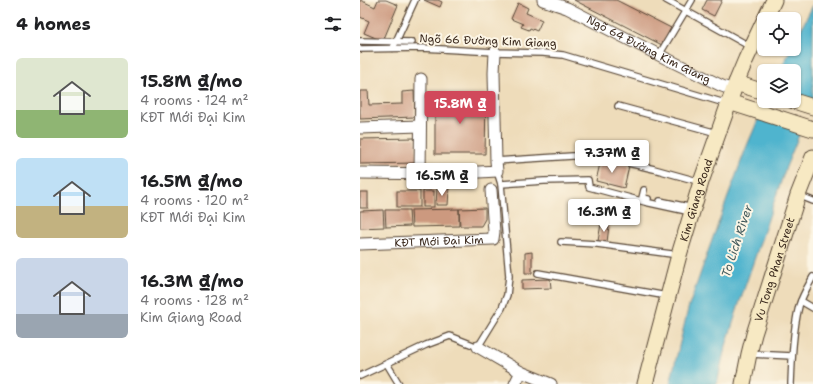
<!DOCTYPE html>
<meta charset="utf-8">
<style>
body{margin:0;font-family:"Shantell Sans",sans-serif;background:#f6f6f6;color:#202124;height:100vh;display:flex;flex-direction:column;font-size:15px;white-space:nowrap}
*{box-sizing:border-box;margin:0}
p{font-size:13px;color:#757577}
.icon{flex:none;width:22px;height:22px;fill:none;stroke:currentColor;stroke-width:2;stroke-linecap:round;stroke-linejoin:round}
.map{position:relative;flex:1;overflow:hidden}
.details{display:flex;flex-direction:column;background:#fff;width:360px}
.details>*{flex:none}
.controls{position:absolute;left:397px;top:12px;display:grid;gap:8px}
.controls a{display:grid;place-items:center;width:44px;height:44px;border-radius:6px;background:#fff;box-shadow:0 1px 3px #0004;font-size:20px}
.price{position:absolute;translate:-50% -34px;padding:0 9px;border-radius:4px;background:#fff;color:#222;font-size:13px;line-height:26px;filter:drop-shadow(0 1px 2px #0008)}
.price::after{content:'';position:absolute;left:50%;top:24px;width:12px;height:9px;margin-left:-6px;background:inherit;clip-path:polygon(0 0,100% 0,50% 100%)}
.price.active{background:#d1495b;color:#fff}
ul{padding:0;list-style:none}
li{display:flex;align-items:center;gap:12px;height:100px;padding:0 16px}
li span{display:grid;place-items:center;flex:none;width:112px;height:80px;border-radius:6px;color:#555}
li>.icon{margin-inline-start:auto}
span .icon{width:48px;height:48px;fill:#fffc;stroke-width:1}
li b{font-size:17px}
h2{display:flex;justify-content:space-between;align-items:center;height:48px;padding:0 16px;font-size:17px}
main{display:flex;flex:1;min-height:0}
.map>svg:first-child{display:block}
</style>
<main>
<section class="details">
<h2>4 homes<svg class="icon" aria-label="filters" viewBox="0 0 24 24"><path d="M4 7h16M4 17h16"/><circle cx="9" cy="7" r="2"/><circle cx="15" cy="17" r="2"/></svg></h2>
<ul>
<li><span style="background:linear-gradient(#dfe7d0 65%,#8fb573 0)"><svg class="icon" aria-label="home" viewBox="0 0 24 24"><path d="M3 11l9-7 9 7M6 9v11h12V9"/></svg></span><div><b>15.8M ₫/mo</b><p>4 rooms · 124 m²</p><p>KĐT Mới Đại Kim</p></div></li>
<li><span style="background:linear-gradient(#bfe0f5 60%,#c2b280 0)"><svg class="icon" aria-label="home" viewBox="0 0 24 24"><path d="M3 11l9-7 9 7M6 9v11h12V9"/></svg></span><div><b>16.5M ₫/mo</b><p>4 rooms · 120 m²</p><p>KĐT Mới Đại Kim</p></div></li>
<li><span style="background:linear-gradient(#c9d6e8 70%,#9aa5b1 0)"><svg class="icon" aria-label="home" viewBox="0 0 24 24"><path d="M3 11l9-7 9 7M6 9v11h12V9"/></svg></span><div><b>16.3M ₫/mo</b><p>4 rooms · 128 m²</p><p>Kim Giang Road</p></div></li>
</ul>
</section>
<div class="map">
<svg width="453" height="384" viewBox="0 0 453 384">
<rect width="100%" height="100%" fill="#fcf5e5"/>
<filter id="ink" filterUnits="userSpaceOnUse"><feTurbulence type="fractalNoise" baseFrequency=".025" numOctaves="2"/><feDisplacementMap in="SourceGraphic" scale="8" xChannelSelector="R" yChannelSelector="G"/><feConvolveMatrix kernelMatrix="1 2 1 2 8 2 1 2 1" color-interpolation-filters="sRGB"/></filter>
<filter id="wash" filterUnits="userSpaceOnUse"><feTurbulence type="fractalNoise" baseFrequency=".012" numOctaves="4" result="noise"/><feDisplacementMap in="SourceGraphic" scale="16" xChannelSelector="R" yChannelSelector="G"/><feGaussianBlur stdDeviation="0.9" result="paint"/><feColorMatrix in="noise" values="0 0 0 0 0 0 0 0 0 0 0 0 0 0 0 0 0 1.4 0 .05"/><feComposite in="paint" operator="in"/></filter>
<g filter="url(#wash)">
<rect width="100%" height="100%" fill="#eedcba"/>
<polygon fill="#4fb4ce" stroke="#456f76" points="453,5 453,101 426,167 379,304 364,352 357,384 310,384 328,309 352,240 386,148 406,101 434,101 434,71 420,71 431,49 434,49 434,43"/>
<polygon fill="#eedcba" points="404,101 434,101 453,107 445,126 400,112"/>
<g id="blocks">
<g fill="#cc997f">
<polygon points="0,0 15,7 18,0 26,0 38,5 23,41 4,33 9,21 0,17"/>
<polygon points="64,0 78,0 82,2 80,7"/>
<polygon points="214,0 256,0 311,28 302,45"/>
<polygon points="347,0 362,0 354,16 342,10"/>
<polygon points="158,3 168,8 166,13 182,20 177,31 170,28 169,30 161,27 163,24 151,19"/>
<polygon points="0,91 8,91 9,105 42,104 42,92 54,91 55,117 0,119"/>
<polygon points="75,96 126,97 125,154 75,154"/>
<polygon points="56,138 57,163 0,164 0,139"/>
<polygon points="241,159 269,166 264,188 236,181"/>
<polygon points="77,188 89,189 88,205 76,205"/>
<rect x="37" y="191" width="23" height="16"/>
<rect x="63" y="191" width="11" height="16"/>
<rect x="0" y="192" width="8" height="16"/>
<polygon points="125,208 125,219 121,226 100,226 99,209"/>
<polygon points="99,209 99,226 52,227 51,210"/>
<polygon points="23,210 24,227 0,228 0,211"/>
<polygon points="25,210 49,210 50,226 26,227"/>
<polygon points="241,224 249,226 247,242 238,241"/>
<polygon points="172,252 172,273 165,273 165,253"/>
<polygon points="190,279 191,288 162,289 162,280"/>
</g>
</g>
</g>
<g filter="url(#ink)">
<use href="#blocks" fill-opacity="0" stroke="#564535" stroke-width="1"/>
<g fill="none" stroke-linecap="round" stroke-linejoin="round">
<defs>
<g id="service">
<polyline points="306,0 391,47"/>
<polyline points="0,41 52,42"/>
<polyline points="33,48 55,0"/>
<polyline points="0,49 63,48 135,52 183,53 203,55 368,104"/>
<polyline points="299,55 332,0"/>
<polyline points="258,106 357,133"/>
<polyline points="240,148 240,155 242,157 294,169 341,182"/>
<polyline points="136,161 228,155"/>
<polyline points="141,184 184,181 228,180 229,187 285,202 331,212"/>
<polyline points="284,190 282,198 288,199"/>
<polyline points="438,195 453,201"/>
<polyline points="300,201 333,208"/>
<polyline points="201,242 237,244 319,255"/>
<polyline points="178,273 307,296"/>
<polyline points="441,301 453,308"/>
<polyline points="391,354 432,356"/>
<polyline points="27,364 39,384"/>
<polyline points="0,376 66,345 90,336 118,347 142,308 147,295 149,276 141,184 137,171"/>
<path d="M431,384C432,358 433,331 439,306C442,296 448,286 453,277"/>
</g>
<g id="minor">
<path id="s1" d="M183,0L207,8L299,55L362,86L373,90"/>
<polyline points="0,128 60,126"/>
<polyline points="0,173 84,174 137,171 136,161 134,73 135,52"/>
<polyline points="60,173 61,79"/>
<path id="s2" d="M0,244L133,239L134,232L131,190"/>
<polyline points="118,347 161,372 191,384"/>
<polyline points="155,384 161,372"/>
</g>
<g id="secondary">
<polyline points="405,19 414,0"/>
<polyline points="376,83 404,92"/>
<polyline points="434,101 453,107"/>
<polyline points="369,102 453,129"/>
<path id="s3" d="M285,384L319,255L341,182L376,83L386,59L404,21"/>
<path id="s4" d="M383,384L389,354L394,334L438,195L453,157"/>
</g>
</defs>
<use href="#service" stroke="#564535" stroke-width="8"/>
<use href="#minor" stroke="#564535" stroke-width="13"/>
<use href="#secondary" stroke="#564535" stroke-width="17"/>
<use href="#service" stroke="#fff" stroke-width="5.5"/>
<use href="#minor" stroke="#fff" stroke-width="11"/>
<use href="#secondary" stroke="#f7e9c3" stroke-width="15"/>
</g>
</g>
<g text-anchor="middle" dominant-baseline="central" stroke-width="4" stroke-linejoin="round" paint-order="stroke">
<g font-size="11" fill="#3b2a1e" stroke="#fcf5e5">
<text transform="translate(128 41) rotate(2)">Ngõ 66 Đường Kim Giang</text>
<text stroke="none"><textPath href="#s1" startOffset="117">Ngõ 64 Đường Kim Giang</textPath></text>
<text stroke="none"><textPath href="#s3" startOffset="191">Kim Giang Road</textPath></text>
<text stroke="none"><textPath href="#s2" startOffset="79">KĐT Mới Đại Kim</textPath></text>
<text stroke="none"><textPath href="#s4" startOffset="119">Vu Tong Phan Street</textPath></text>
</g>
<g font-size="12" font-style="italic" fill="#425a5c" stroke="#fcf5e5">
<text transform="translate(377 241) rotate(-72)">To Lich River</text>
</g>
</g>
</svg>
<div class="controls">
<a><svg class="icon" aria-label="locate" viewBox="0 0 24 24"><circle cx="12" cy="12" r="6"/><path d="M12 2v4M12 18v4M2 12h4M18 12h4"/></svg></a>
<a><svg class="icon" aria-label="layers" viewBox="0 0 24 24"><path d="M12 4l9 5-9 5-9-5zM3 14l9 5 9-5"/></svg></a>
</div>
<b class="price active" style="left:100px;top:125px">15.8M ₫</b>
<b class="price" style="left:252px;top:174px">7.37M ₫</b>
<b class="price" style="left:82px;top:197px">16.5M ₫</b>
<b class="price" style="left:244px;top:233px">16.3M ₫</b>
</div>
</main>
